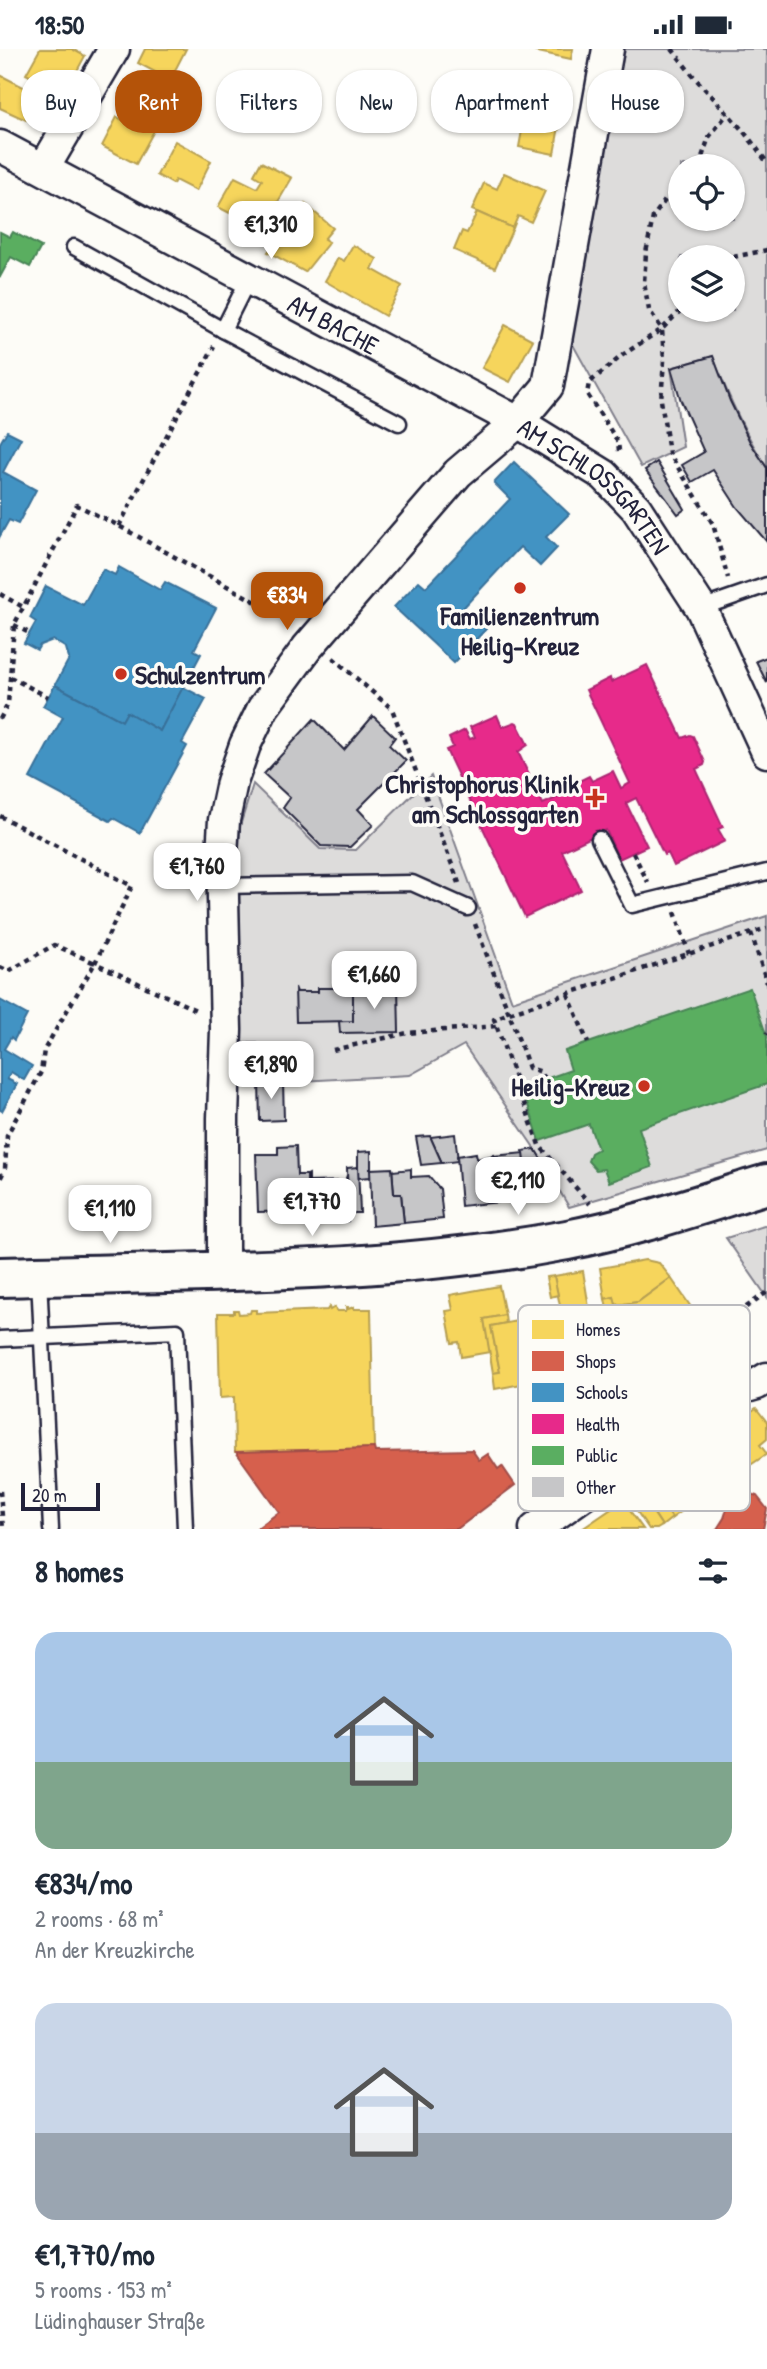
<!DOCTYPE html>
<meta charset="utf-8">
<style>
body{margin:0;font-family:"Patrick Hand",sans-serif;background:#f2f2f3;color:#1f2937;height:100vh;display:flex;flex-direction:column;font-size:26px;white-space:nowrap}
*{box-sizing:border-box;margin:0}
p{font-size:23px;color:#747a83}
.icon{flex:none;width:38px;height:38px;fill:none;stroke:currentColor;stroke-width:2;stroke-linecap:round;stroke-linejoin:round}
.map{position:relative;height:1480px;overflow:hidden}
.sheet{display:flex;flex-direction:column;background:#fff;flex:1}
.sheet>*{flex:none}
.hud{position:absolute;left:21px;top:21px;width:726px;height:63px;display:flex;gap:14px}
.buttons{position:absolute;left:668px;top:105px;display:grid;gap:14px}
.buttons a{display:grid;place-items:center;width:77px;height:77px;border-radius:50%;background:#fff;box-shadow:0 2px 5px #0004;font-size:35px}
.scale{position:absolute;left:21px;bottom:18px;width:79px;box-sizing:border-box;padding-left:7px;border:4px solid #22223b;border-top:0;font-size:19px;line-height:24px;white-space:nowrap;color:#22223b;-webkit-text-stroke:5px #fdfcf7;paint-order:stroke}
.price{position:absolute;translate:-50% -60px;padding:0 16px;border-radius:14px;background:#fff;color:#222;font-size:23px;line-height:46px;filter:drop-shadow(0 2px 4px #0008)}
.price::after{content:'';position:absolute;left:50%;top:42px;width:21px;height:16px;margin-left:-10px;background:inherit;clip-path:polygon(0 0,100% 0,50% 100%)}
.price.selected{background:#b45309;color:#fff}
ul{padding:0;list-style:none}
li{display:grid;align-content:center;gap:14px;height:371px;padding:0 35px}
li span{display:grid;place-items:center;height:217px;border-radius:21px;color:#555}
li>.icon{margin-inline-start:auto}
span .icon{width:126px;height:126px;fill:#fffc;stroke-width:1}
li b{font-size:30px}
h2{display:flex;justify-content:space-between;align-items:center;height:84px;padding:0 35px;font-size:30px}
.tag{padding:0 24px;border-radius:28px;background:#fff;box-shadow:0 2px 5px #0004;font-size:24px;line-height:63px}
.tag.selected{background:#b45309;color:#fff}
.status{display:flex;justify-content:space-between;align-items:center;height:49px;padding:0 35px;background:#fff;direction:ltr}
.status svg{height:19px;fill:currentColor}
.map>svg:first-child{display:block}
</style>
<div class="status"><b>18:50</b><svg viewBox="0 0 49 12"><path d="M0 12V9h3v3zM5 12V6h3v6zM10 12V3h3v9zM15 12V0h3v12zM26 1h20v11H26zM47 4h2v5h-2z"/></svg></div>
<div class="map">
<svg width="767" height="1480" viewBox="0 0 767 1480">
<rect width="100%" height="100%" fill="#fdfcf7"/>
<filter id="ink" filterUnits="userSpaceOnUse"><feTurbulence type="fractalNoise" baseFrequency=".0143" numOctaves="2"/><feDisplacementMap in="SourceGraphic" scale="14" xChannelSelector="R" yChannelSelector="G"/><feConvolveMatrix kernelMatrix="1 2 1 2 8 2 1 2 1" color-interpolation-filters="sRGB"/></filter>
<g filter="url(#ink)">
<g fill="#dddcdb" stroke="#807f8b" stroke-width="2" fill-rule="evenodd">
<path d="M625,0H767V419C744,383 728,347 713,307L671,319L683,398L641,418L572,294L568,274ZM681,117H733V170H681ZM681,208H733V261H681Z"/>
<polygon points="431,727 512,952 767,867 767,1101 569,1158 535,1100 464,996 410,1026 283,1033 282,1007 258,1007 257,994 240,994 237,837 240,777 253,735 320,800 356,801"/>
<polygon points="767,1176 767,1248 726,1189"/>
</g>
<g fill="#f6d55c" stroke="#b69f52" stroke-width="2">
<polygon points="40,0 72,0 85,7 64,46 26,25"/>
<polygon points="145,0 186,0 170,31 138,14"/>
<polygon points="524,0 573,0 571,10"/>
<polygon points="0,26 39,46 26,71 0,59"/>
<polygon points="527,54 562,61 554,105 519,98"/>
<polygon points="117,68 136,78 140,70 156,78 136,115 102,97"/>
<polygon points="175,92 211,112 196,142 175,131 173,135 157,126"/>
<polygon points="261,113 292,129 275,158 264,152 251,175 218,158 235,128 257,139 262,131 254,126"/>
<polygon points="504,124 545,142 531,173 518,167 513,179 472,161 484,134 497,140"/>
<polygon points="305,155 333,179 324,190 329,193 305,223 268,203"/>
<polygon points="477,163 513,179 495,219 454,201 462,182 467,184"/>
<polygon points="353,196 377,210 372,220 402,237 385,267 325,232 338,209 344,212"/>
<polygon points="505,276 533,291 510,333 482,319"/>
<polygon points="645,1211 659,1214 671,1229 638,1253 616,1256 614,1248 605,1250 600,1219"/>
<polygon points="583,1222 593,1283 574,1286 572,1271 563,1272 554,1227"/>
<polygon points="554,1227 558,1246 550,1248 546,1228"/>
<polygon points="671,1229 691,1258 653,1285 642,1268 634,1273 628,1269 631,1260 630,1255 607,1259 605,1250 614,1248 616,1256 638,1253"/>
<polygon points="499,1237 505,1266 484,1270 490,1303 461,1308 459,1293 452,1294 446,1262 453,1261 450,1246"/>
<polygon points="329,1258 330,1261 335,1258 336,1262 346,1262 346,1258 348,1258 348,1260 354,1258 354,1260 371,1260 374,1399 235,1403 234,1348 220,1349 218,1264 234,1264 234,1261 238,1261 239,1265 250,1264 251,1261 256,1261 256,1264 327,1261"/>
<polygon points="505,1266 506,1274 491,1277 500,1323 493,1324 484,1270"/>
<polygon points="538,1268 549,1330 495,1340 493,1324 500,1323 491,1277"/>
<polygon points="756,1359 767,1373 767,1390 760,1396 767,1405 749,1417 722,1383"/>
<polygon points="708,1392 729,1421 702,1440 706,1445 672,1469 648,1434"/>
<polygon points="648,1434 672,1469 662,1477 639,1441"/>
<polygon points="642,1447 662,1477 657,1480 649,1480 631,1454"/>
<polygon points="623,1452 643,1480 582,1480"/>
</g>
<g fill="#d6604d" stroke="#a04d48" stroke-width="2">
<polygon points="374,1399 375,1403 472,1401 479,1411 488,1405 498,1420 502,1417 515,1436 457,1480 256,1480 279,1463 236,1403"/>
<polygon points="734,1439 757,1447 767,1460 763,1480 717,1480 724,1469"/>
</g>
<g fill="#4393c3" stroke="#39719a" stroke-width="2">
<polygon points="7,382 21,389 3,423 36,441 18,475 9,471 0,487 0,394"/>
<polygon points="514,413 569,465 546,488 557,499 540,517 520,498 463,559 486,580 454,614 394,558 419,532 426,538 510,450 494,434"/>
<polygon points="119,518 160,541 165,533 216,559 194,601 201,605 160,682 127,663 122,672 55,636 69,610 66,599 53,591 40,596 37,601 24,594 36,573 30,569 46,537 83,556 103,520 115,526"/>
<polygon points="55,636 122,672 127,663 160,682 183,638 206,650 182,694 187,697 140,784 113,769 110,772 30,729 63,668 43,657"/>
<polygon points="0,951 27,966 14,991 11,988 4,1000 32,1017 24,1031 11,1023 7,1030 17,1035 2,1062 0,1061"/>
</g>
<polygon fill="#e7298a" stroke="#ac2772" stroke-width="2" points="647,616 682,689 690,686 693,687 705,713 704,716 696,720 723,778 718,780 725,792 674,817 668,804 664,806 636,749 626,754 647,797 619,810 606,781 562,802 581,841 525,868 446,701 453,698 449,689 465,681 470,690 475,688 470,678 497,666 502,678 515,673 517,674 528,696 518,703 543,755 580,738 577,733 589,727 592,732 613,722 621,739 630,734 586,641 610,629 611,633"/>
<g fill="#5aae61" stroke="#498456" stroke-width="2">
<polygon points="0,183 10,188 13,183 41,198 30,218 11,208 0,228"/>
<polygon points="750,939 767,988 767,1035 639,1079 652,1118 609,1133 604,1120 596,1121 588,1112 591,1104 598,1100 589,1075 540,1092 522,1038 571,1021 565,1002"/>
</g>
<g fill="#c6c6c8" stroke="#22223b" stroke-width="2">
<polygon points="713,307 730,352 750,393 767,419 767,493 737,458 713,421 692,433 682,416 704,403 681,352 671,319"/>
<polygon points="657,413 685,460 678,465 645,421"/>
<polygon points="767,608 767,634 756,612"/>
<polygon points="373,667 395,688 389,696 406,712 358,760 373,776 350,798 321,797 283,759 290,749 264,725 314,670 344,701"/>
<polygon points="398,937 399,983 340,984 339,972 353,972 353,940"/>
<polygon points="295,938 297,943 318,943 318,939 353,939 353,972 296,973"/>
<polygon points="282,1006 283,1033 259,1033 258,1007"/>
<polygon points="259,1033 283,1033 284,1071 260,1072"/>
<polygon points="455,1085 458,1112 442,1114 430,1088"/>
<polygon points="430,1087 442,1114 421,1116 416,1088"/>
<polygon points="296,1097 297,1126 307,1126 308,1159 298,1159 298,1162 258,1163 256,1105 278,1105 278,1098"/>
<polygon points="535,1100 549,1123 526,1126 523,1102"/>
<polygon points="371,1102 371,1128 358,1129 358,1103"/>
<polygon points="476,1104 477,1110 494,1106 499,1153 461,1157 457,1107"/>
<polygon points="524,1104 529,1148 499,1152 494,1107"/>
<polygon points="358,1118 360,1164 348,1164 347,1119"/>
<polygon points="392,1119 393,1122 411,1120 411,1128 429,1127 440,1140 443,1170 404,1174 401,1145 394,1145"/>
<polygon points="392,1119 394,1145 401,1145 404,1174 372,1177 370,1120"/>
<polygon points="309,1125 309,1133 345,1132 347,1126 348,1172 309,1173 307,1126"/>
</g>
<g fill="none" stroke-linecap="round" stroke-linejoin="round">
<defs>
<g id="lane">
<polyline points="74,198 223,281"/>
<polyline points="249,229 223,281 399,374"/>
<polyline points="701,559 767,536"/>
<polyline points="599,790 632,856 767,823"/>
<polyline points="222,837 412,834 468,859"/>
<polyline points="39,1229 51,1480"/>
<polyline points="0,1290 177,1282 185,1480"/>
</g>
<g id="street">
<path id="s1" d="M0,97L518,373L604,426L636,459L701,559L767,703"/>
<polyline points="44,119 114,0"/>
<polyline points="223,1222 223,1069 226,981 222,805 224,771 232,733 245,696 263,659 307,599 458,424 518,373 548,337 608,0"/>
<polyline points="535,1480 729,1343 757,1335 767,1329"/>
</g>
<path id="secondary" d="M0,1228C189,1222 381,1226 567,1191C635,1178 701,1155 767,1135"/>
</defs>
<use href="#lane" stroke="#22223b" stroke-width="19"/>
<use href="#street" stroke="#22223b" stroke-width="35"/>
<use href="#secondary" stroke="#22223b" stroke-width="44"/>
<g stroke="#22223b" stroke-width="4.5" stroke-dasharray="5 5" stroke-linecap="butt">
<path d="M672,0C680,10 688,21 696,30C721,58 747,83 767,114"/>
<polyline points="699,117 709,88 728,64"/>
<polyline points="681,139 666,150 653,168 646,204 644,234 649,261 662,280 664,312 661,351 669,404 713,475 728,529"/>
<polyline points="733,208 767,201"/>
<polyline points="619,402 618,393 587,345 589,334 624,305 662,280 681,261"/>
<polyline points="119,477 214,297"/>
<polyline points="0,545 23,558"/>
<polyline points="14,576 29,584"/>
<polyline points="333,609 392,660 459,834"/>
<polyline points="10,628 48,648"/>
<polyline points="0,670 8,655 14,576 77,456 119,477 292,573"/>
<polyline points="0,767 132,837 95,914 198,962"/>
<polyline points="633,804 648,833"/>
<polyline points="675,863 689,905"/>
<polyline points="475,875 509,964 494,970 539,1096 590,1155"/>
<polyline points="751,884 767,934"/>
<polyline points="0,918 9,922 54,896 95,914 44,1001 41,1023 7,1086 5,1120 0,1130"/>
<polyline points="568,945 588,994"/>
<polyline points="766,985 767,984"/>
<polyline points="333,1001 407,984 497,977"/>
<polyline points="544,1030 542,1023 529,1019 509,964 767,879"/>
<polyline points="738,1264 767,1243"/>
<polyline points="0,1442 3,1480"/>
</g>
<use href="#lane" stroke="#fdfcf7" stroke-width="14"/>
<use href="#street" stroke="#fdfcf7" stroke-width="30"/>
<use href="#secondary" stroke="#fdfcf7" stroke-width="38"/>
</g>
</g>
<g fill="#c8321e" stroke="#fdfcf7" stroke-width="2.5">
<circle cx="520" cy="539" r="7"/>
<circle cx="121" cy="625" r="7"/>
<path d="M591.5 738.5h7v7h7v7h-7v7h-7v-7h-7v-7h7z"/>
<circle cx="644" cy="1037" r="7"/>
</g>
<g text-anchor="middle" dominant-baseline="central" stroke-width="7" stroke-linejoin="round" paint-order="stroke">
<g font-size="26" fill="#22223b" stroke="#fdfcf7">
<text stroke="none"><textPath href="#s1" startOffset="378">AM BACHE</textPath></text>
<text stroke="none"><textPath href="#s1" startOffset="688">AM SCHLOSSGARTEN</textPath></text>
</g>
<g font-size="26" font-weight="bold" fill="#22223b" stroke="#fdfcf7" text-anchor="end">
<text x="520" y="566" text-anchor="middle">Familienzentrum<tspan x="520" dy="30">Heilig-Kreuz</tspan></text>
<text x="135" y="625" text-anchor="start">Schulzentrum</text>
<text x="579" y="734">Christophorus Klinik<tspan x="579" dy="30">am Schlossgarten</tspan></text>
<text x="630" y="1037">Heilig-Kreuz</text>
</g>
</g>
<rect x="518" y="1256" width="232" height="206" rx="10" fill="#fdfcf7" stroke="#bbbbbf" stroke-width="2"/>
<rect x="532" y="1271" width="32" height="19" fill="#f6d55c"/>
<rect x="532" y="1302" width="32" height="20" fill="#d6604d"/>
<rect x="532" y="1334" width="32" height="19" fill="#4393c3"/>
<rect x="532" y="1365" width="32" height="20" fill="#e7298a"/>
<rect x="532" y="1397" width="32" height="19" fill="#5aae61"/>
<rect x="532" y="1428" width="32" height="20" fill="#c6c6c8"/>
<g font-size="19" fill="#22223b">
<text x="576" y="1287">Homes</text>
<text x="576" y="1319">Shops</text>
<text x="576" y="1350">Schools</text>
<text x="576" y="1382">Health</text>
<text x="576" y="1413">Public</text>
<text x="576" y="1445">Other</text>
</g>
</svg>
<div class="buttons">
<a><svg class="icon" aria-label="locate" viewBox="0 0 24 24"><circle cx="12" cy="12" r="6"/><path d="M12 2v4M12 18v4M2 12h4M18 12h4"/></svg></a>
<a><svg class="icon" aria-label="layers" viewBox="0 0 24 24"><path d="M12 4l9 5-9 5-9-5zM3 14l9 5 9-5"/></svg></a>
</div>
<div class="scale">20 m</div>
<b class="price" style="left:271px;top:212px">€1,310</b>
<b class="price selected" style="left:287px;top:583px">€834</b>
<b class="price" style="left:197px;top:854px">€1,760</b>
<b class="price" style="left:374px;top:962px">€1,660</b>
<b class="price" style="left:271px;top:1052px">€1,890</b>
<b class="price" style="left:518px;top:1168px">€2,110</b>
<b class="price" style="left:312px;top:1189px">€1,770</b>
<b class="price" style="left:110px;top:1196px">€1,110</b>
<div class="hud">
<a class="tag">Buy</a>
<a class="tag selected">Rent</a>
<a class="tag">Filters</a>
<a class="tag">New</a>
<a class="tag">Apartment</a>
<a class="tag">House</a>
</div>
</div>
<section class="sheet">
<h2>8 homes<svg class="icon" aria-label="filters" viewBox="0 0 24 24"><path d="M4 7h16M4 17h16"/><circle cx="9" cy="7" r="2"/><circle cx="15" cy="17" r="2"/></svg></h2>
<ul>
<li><span style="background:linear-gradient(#a9c7e8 60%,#7fa58c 0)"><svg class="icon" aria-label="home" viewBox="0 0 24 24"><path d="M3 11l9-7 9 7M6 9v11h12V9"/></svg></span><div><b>€834/mo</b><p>2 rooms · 68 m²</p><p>An der Kreuzkirche</p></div></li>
<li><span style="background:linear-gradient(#c9d6e8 60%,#9aa5b1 0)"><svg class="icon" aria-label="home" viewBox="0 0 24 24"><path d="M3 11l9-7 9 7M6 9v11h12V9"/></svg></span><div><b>€1,770/mo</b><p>5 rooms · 153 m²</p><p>Lüdinghauser Straße</p></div></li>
</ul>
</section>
